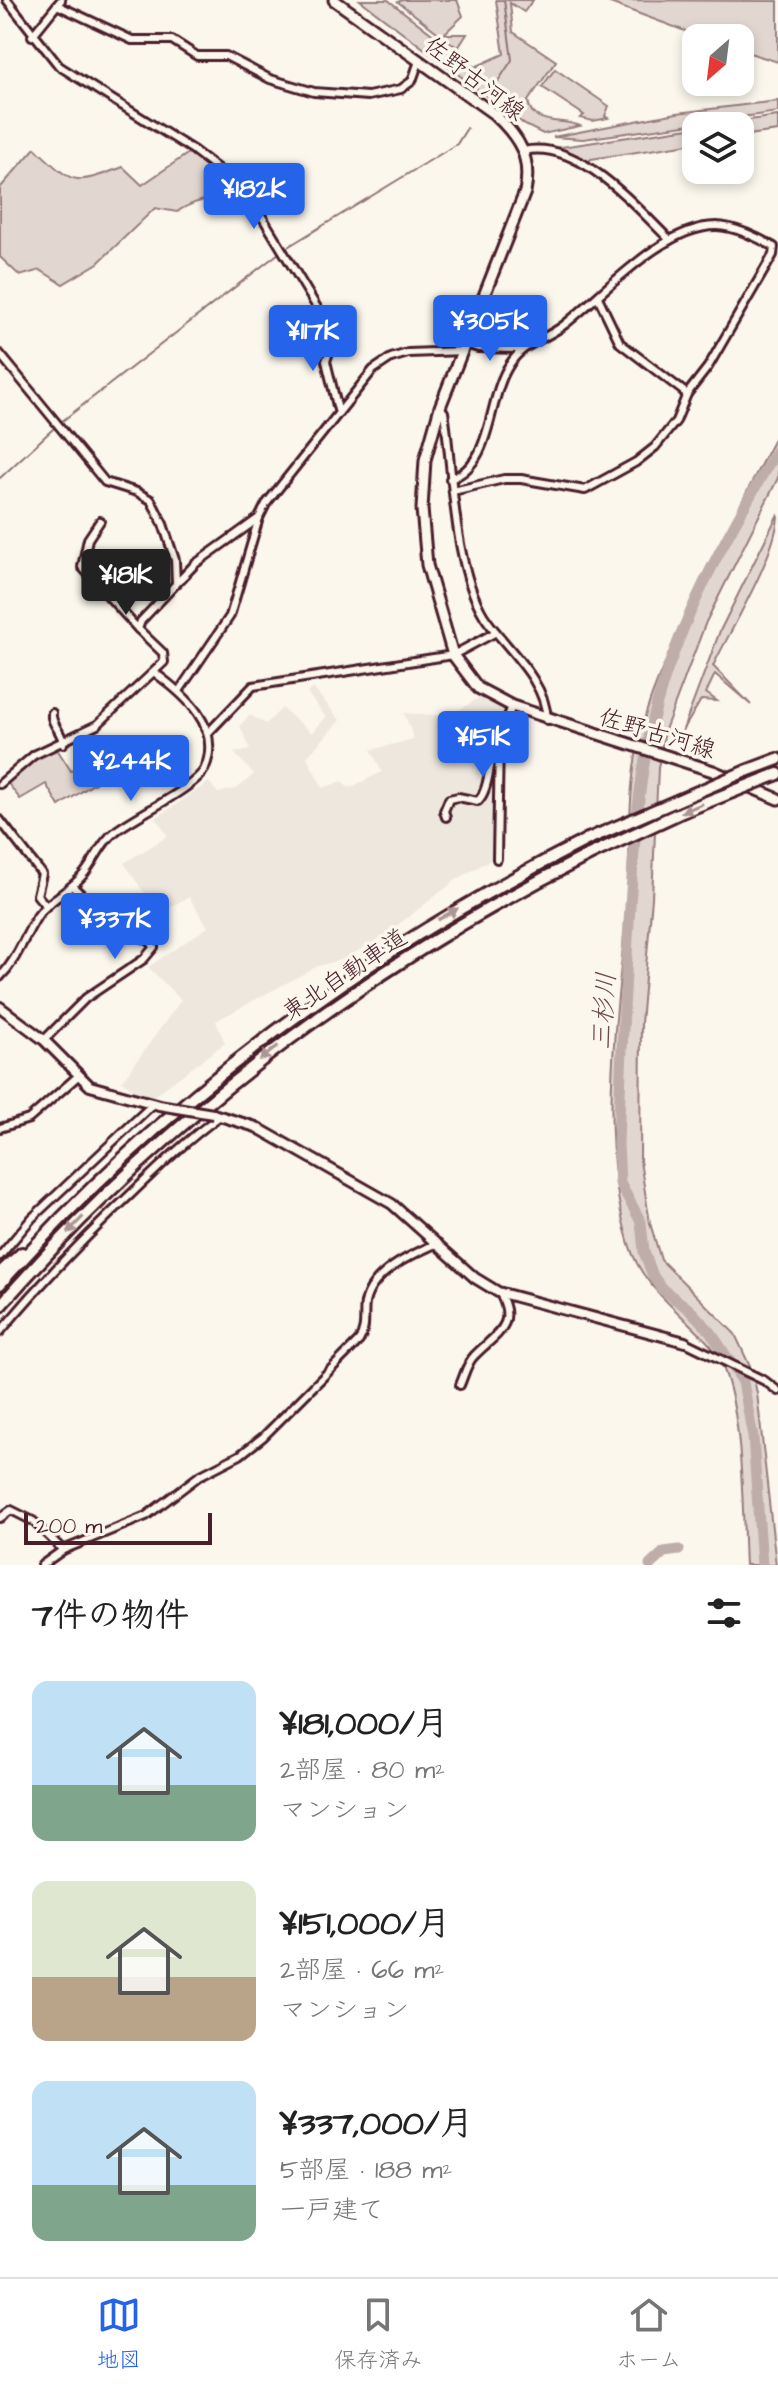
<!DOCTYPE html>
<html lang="ja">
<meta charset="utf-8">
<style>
body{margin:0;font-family:"Architects Daughter","Klee One",sans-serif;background:#f2f2f2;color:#222;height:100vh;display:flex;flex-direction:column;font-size:30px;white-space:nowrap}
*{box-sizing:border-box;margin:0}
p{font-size:26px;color:#767676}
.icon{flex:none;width:44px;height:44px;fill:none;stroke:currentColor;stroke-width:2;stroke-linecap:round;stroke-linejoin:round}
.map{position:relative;height:1565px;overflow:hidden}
.sheet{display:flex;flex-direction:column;background:#fff;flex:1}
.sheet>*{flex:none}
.needle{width:52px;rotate:208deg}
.buttons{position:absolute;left:682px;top:24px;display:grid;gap:16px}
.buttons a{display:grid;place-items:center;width:72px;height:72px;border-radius:16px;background:#fff;box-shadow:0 4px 12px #0003;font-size:40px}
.scale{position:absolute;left:24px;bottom:20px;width:188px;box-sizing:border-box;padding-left:8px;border:4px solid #4a1f2b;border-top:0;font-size:22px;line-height:28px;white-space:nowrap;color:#4a1f2b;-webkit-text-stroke:6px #fbf7ec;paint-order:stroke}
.price{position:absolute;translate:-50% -68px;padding:0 18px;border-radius:8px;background:#2563eb;color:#fff;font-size:26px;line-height:52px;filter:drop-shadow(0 2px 4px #0008)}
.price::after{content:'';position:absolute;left:50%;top:48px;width:24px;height:18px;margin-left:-12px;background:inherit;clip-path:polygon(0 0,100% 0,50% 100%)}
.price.selected{background:#222;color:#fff}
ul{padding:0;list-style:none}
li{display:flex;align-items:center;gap:24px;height:200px;padding:0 32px}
li span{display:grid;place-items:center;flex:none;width:224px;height:160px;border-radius:16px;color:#555}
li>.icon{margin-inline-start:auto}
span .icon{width:96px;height:96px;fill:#fffc;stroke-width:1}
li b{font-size:34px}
h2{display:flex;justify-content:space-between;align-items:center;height:96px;padding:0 32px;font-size:34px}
.menu{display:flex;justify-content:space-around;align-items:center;height:112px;border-top:2px solid #e0e0e0;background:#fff;font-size:22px;color:#767676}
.menu a{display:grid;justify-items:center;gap:4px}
.menu .selected{color:#2563eb}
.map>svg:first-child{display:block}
</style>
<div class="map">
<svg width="778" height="1565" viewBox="0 0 778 1565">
<rect width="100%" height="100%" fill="#fbf7ec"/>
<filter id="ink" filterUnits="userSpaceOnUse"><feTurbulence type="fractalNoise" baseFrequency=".0125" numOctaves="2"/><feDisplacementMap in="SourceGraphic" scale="16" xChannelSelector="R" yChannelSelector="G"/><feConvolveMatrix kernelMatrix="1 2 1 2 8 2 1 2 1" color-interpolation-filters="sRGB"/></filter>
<g filter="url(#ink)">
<polygon fill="#eee7de" points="313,688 340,720 307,757 323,788 342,781 349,788 382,772 371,750 414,739 404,713 449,716 482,696 503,708 506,712 495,741 495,857 456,880 385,935 344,959 318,966 216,1021 225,1043 154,1096 142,1096 122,1081 181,1000 148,967 208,927 189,897 164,910 142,890 124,863 168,836 156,818 209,782 218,793 238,788 254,774 234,753 250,750 240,725 250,715 266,724 282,708 312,733 326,717 307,693"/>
<g fill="#e2d7d0" stroke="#967b7e" stroke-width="2">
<path d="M360,0H388L475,67L504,54L496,0H533L524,12L510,3L513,32L556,61L528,101C532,127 562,118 580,126L543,134L525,125Z"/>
<polygon points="402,0 457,0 463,16 444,34 467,34 458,48 398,2"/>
<polygon points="602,0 778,1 778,62 740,50 740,38 704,38"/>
<polygon points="555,69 609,106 605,116 608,118 593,121 580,118 584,115 542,87"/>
<polygon points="778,101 778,112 583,139 553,137 677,113"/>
<polygon points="778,116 778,131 740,136 740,126 705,126"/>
<polygon points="696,127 696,143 591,159 588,162 548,149"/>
<path d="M35,148C74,185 72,186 123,167L142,185L193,150L238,190C216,199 194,199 177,212L155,208L98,263L63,284L40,270L20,276L0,257V188Z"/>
<path d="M778,432V478L706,622L665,730L658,768L652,898L641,1023L640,1161L650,1223L661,1260L735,1334L752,1371L757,1393L776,1565H745C742,1511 745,1387 711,1346C682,1312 643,1290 629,1244C596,1135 618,1014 627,902C631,849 627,792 639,740C650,688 675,642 697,594C723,540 749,485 778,432Z"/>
<path d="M778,514C778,552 731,629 713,666L751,705L715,674L706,693L717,701L701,700L682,732L720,631Z"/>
<polygon points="57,749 71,771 88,762 101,779 59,806 46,784 20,799 7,782 33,759"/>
</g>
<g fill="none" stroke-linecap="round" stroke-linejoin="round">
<g stroke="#907477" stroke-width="2">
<polyline points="493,89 512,60 504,0"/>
<polyline points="286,248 457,144 467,128"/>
<polyline points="61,422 279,253"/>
<polyline points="0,478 54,428"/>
</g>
<g stroke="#bfadaa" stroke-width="11">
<polyline points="650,1565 664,1552 679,1550"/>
<path d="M762,1565L753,1437L743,1382L710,1331L690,1310L662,1289L653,1276L644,1252L641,1222L620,1183L618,1143C621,1064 625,985 630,906C635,831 640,755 663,683C690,600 734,523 778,448"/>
</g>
<defs>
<g id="street">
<polyline points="7,0 59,66 193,150 239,185 252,200 330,329 331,347 326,361 338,410"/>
<polyline points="57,5 132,40 172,40 197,56 226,56 270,79 314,92 368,96 401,89 412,81 419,61"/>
<polyline points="32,36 61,0"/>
<path d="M524,151C579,139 635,206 670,240"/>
<polyline points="598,297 620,343 687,394"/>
<polyline points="466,344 478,348 520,349"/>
<polyline points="0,354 105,482 137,492 151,500 163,524 175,560 176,584 195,564 259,518"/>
<path d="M440,407L444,412C453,470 453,565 484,616C504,647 546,679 547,720"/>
<path d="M450,479C495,463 486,399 510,364C524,342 545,340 564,325C604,294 663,226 716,226C734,226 759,238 774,247L773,255L708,367L687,394L676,421L655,447L636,462L585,490L521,479H504L453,491"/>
<polyline points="100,521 88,539 82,567 138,629"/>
<polyline points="179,691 230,616 259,518 266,504 373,370 391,358 408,353 463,351"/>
<path d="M52,713C50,724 63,732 63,744"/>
<polyline points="208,733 253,686 453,655 496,632"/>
<polyline points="0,784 34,755 97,725 164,662 163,653 138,629 141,621 176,584"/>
<path d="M446,817L444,811L449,799L458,797L478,801C490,789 488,762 496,745"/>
<polyline points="0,820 42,874 37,895 46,906"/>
<polyline points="497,859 499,740 512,706"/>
<path d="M0,977C18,959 24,936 38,915C50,899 70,891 83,875C95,861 101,842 116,831C135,816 197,787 205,768C222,726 185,695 155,673"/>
<polyline points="44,1040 86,998 144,959 154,947 151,942 111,921 72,886"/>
<polyline points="0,1128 29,1119 78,1076"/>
<polyline points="0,1256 32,1218 154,1103"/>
<path d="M0,1332C41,1283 85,1237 132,1193C160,1166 188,1139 220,1116"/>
<polyline points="685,1342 765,1381 778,1391"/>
<path d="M460,1385C464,1376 467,1363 474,1356C495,1334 519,1326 499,1292"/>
<polyline points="0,1518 11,1510 33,1521 63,1550"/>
<path d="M42,1565L63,1550L146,1516L199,1476L240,1455L263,1437L359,1341C367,1327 363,1318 365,1303C371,1272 413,1254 438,1243"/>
</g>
<g id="secondary">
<polyline points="0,1007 44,1040 90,1086 159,1105"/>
<polyline points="213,1114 256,1127 392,1204 475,1278 498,1292 685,1342"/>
</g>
<path id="primary" d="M334,0L494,114C519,137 532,157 525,192L440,407L425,460L422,509L427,565L453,655L478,688L512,706L713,771L778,799"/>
<g id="highway">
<polyline points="746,771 778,759"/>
<polyline points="765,779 778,774"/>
<polyline points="0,1273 22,1253"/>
<path d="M0,1284C166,1097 366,951 588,839"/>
<path d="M0,1306C166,1117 364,968 589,855"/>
</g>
</defs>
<use href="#street" stroke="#4a1f2b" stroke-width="12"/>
<use href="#secondary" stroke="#4a1f2b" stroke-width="14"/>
<use href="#primary" stroke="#4a1f2b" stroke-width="15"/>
<use href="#highway" stroke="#4a1f2b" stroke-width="16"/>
<use href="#street" stroke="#fbf7ec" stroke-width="6"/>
<use href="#secondary" stroke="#fbf7ec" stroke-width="8"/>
<use href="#primary" stroke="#fbf7ec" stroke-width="9"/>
<use href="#highway" stroke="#fbf7ec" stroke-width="10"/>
<defs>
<polyline id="secondary-bridge" points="159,1105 213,1114"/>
<g id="highway-bridge">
<polyline points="588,839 746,771"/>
<polyline points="589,855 682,812 765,779"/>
</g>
</defs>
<use href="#secondary-bridge" stroke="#4a1f2b" stroke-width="14" stroke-linecap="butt"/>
<use href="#highway-bridge" stroke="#4a1f2b" stroke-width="16" stroke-linecap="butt"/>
<use href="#secondary-bridge" stroke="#fbf7ec" stroke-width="8"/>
<use href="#highway-bridge" stroke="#fbf7ec" stroke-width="10"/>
</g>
<defs><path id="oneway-solid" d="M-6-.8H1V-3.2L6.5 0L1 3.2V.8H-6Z" transform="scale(2)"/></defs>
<g fill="#ab9695">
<use href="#oneway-solid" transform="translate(692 808) rotate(158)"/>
<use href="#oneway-solid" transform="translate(448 914) rotate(-30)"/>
<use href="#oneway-solid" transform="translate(269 1053) rotate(142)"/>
<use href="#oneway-solid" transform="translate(75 1225) rotate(134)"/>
</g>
</g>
<g text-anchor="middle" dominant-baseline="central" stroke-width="7" stroke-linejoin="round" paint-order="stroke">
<g font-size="24" fill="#4a1f2b" stroke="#fbf7ec">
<text transform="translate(474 79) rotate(38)">佐野古河線</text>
<text transform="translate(657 734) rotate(17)">佐野古河線</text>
<text transform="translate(345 975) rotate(-34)">東北自動車道</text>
</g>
<g font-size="26" font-style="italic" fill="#6d4a51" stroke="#fbf7ec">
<text transform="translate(604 1011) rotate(-86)">三杉川</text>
</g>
</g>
</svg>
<div class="buttons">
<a><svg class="needle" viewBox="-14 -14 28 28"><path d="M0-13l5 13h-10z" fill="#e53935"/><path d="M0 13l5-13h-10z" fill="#767676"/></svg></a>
<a><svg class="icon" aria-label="layers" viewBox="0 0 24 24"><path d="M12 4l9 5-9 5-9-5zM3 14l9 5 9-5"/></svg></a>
</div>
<div class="scale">200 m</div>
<b class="price" style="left:254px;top:231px">¥182K</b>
<b class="price" style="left:490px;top:363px">¥305K</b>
<b class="price" style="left:313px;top:373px">¥117K</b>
<b class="price selected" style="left:126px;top:617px">¥181K</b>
<b class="price" style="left:483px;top:779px">¥151K</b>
<b class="price" style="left:131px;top:803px">¥244K</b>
<b class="price" style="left:115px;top:961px">¥337K</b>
</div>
<section class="sheet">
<h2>7件の物件<svg class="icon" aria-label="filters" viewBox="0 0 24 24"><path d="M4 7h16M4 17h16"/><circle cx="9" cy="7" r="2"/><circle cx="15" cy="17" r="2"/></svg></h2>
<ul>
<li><span style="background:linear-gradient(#bfe0f5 65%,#7fa58c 0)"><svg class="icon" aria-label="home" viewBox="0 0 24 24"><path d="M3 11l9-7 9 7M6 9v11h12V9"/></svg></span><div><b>¥181,000/月</b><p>2部屋 · 80 m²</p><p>マンション</p></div></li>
<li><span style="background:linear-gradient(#dfe7d0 60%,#b9a48a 0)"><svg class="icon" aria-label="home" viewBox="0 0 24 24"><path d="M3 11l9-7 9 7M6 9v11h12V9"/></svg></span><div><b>¥151,000/月</b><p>2部屋 · 66 m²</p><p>マンション</p></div></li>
<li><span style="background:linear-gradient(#bfe0f5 65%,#7fa58c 0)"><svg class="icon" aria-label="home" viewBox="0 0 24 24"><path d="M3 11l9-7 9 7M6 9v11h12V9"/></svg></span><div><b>¥337,000/月</b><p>5部屋 · 188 m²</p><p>一戸建て</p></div></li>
</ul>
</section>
<nav class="menu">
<a class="selected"><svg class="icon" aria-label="map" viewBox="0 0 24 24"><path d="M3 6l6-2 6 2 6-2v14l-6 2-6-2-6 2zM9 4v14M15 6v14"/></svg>地図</a>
<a><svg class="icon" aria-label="saved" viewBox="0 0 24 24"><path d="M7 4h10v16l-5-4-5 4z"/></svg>保存済み</a>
<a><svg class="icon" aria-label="home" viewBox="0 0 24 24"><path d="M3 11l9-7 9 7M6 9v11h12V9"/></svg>ホーム</a>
</nav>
